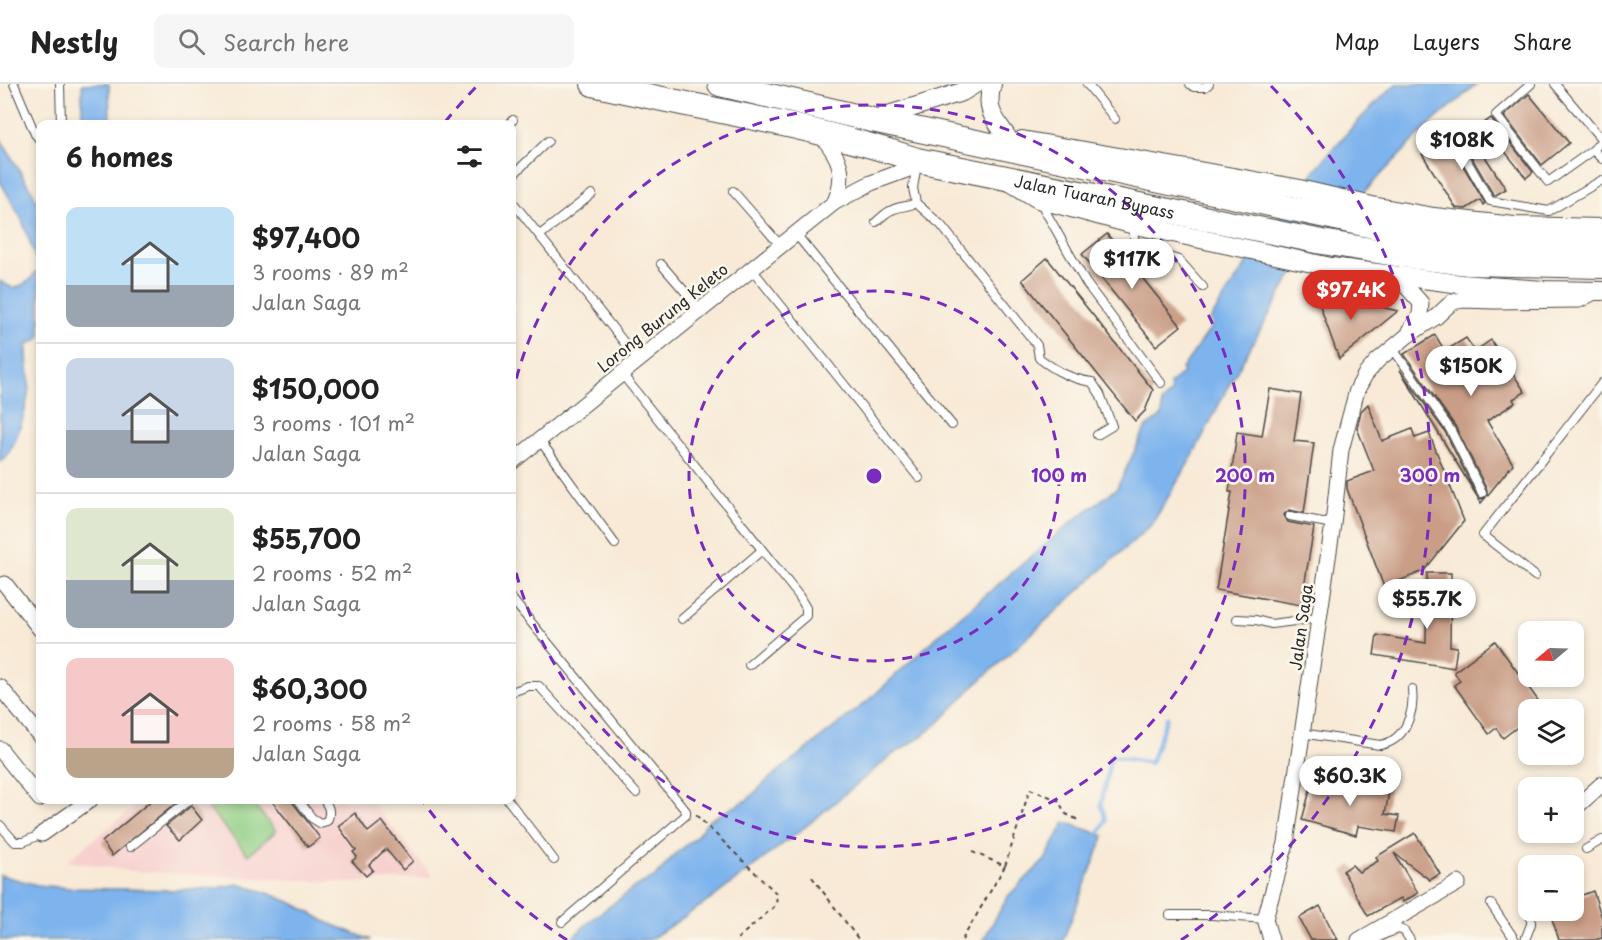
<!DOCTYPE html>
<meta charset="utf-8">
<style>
body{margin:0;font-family:"Playpen Sans",sans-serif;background:#f6f6f6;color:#222;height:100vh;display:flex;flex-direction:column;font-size:22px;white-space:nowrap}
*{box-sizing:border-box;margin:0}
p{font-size:20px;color:#767676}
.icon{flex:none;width:33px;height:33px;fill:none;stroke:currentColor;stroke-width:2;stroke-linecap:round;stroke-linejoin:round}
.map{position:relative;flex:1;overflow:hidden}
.panel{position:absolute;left:36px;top:36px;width:480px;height:684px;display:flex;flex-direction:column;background:#fff;border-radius:12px;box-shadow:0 3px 9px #0003}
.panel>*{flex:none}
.needle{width:39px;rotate:251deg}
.buttons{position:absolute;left:1518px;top:537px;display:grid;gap:12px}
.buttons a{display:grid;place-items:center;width:66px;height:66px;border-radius:12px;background:#fff;box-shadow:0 3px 9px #0003;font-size:30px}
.price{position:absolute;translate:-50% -51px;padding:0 14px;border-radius:21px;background:#fff;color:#222;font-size:20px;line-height:39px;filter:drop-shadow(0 2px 3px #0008)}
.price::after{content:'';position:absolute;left:50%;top:36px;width:18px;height:14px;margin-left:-9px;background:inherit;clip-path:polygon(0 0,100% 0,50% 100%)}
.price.on{background:#d93025;color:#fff}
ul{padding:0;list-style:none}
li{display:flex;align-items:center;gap:18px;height:150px;padding:0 30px}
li+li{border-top:2px solid #e0e0e0}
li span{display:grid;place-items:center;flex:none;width:168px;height:120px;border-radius:12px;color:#555}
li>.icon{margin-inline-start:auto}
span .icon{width:72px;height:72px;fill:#fffc;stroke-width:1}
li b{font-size:26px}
h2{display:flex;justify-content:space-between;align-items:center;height:72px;padding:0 30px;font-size:26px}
header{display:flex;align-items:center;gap:36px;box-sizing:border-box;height:84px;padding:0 30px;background:#fff;border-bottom:2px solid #e0e0e0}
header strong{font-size:28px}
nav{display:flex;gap:33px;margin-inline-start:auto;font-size:21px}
.search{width:420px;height:54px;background:#f6f6f6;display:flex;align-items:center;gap:15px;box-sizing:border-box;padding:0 21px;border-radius:12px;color:#767676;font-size:22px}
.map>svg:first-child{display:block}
</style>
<header>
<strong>Nestly</strong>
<div class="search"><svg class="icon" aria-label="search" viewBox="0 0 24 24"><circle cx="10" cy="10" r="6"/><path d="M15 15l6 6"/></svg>Search here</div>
<nav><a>Map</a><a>Layers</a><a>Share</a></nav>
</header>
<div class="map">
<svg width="1602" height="856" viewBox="0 0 1602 856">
<rect width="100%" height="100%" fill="#fbf7ec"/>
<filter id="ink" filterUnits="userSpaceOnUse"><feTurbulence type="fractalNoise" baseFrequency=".0167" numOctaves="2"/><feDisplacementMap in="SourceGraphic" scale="12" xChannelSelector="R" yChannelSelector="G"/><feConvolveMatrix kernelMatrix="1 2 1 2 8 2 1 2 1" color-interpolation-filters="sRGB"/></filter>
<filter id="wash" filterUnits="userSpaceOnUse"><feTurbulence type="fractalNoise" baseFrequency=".008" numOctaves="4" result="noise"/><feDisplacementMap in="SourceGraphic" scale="24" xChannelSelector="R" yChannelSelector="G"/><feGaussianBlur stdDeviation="1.35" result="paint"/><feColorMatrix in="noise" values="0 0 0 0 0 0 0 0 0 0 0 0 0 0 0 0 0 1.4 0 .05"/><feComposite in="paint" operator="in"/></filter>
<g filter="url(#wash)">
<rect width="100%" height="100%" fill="#f8ead7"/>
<polygon fill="#f7d0ce" points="143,716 370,716 433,793 348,799 129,787 67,777"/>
<polygon fill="#91cf85" stroke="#5e7d58" stroke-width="1.5" points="219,716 250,716 276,747 248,771 208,724"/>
<g fill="#7eb4ed" stroke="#54708c" stroke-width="1.5">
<polygon points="82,0 109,0 110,40 82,40"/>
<path d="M1396,0H1477L1428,42L1370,102L1290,194L1228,303L1191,375L1152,440L974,602L937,640L918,655L892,671L810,739L710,816L649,856H570L589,838L635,803L656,792L673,772L695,754L709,736L747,716L771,693L869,616L940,550L1073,437L1117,404L1146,343L1162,332V318L1171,309L1170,300L1184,288L1182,285L1213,241L1210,236C1264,151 1321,68 1396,0Z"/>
<path d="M0,54L33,109L40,125V254L27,261C26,275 30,290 29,304C27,323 16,367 0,378V197L14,205L29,197L39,184L22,136L0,97Z"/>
<polygon points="1065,738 1104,752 1063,856 983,856 1009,811 1045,776"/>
<polygon points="0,791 37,801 69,804 172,806 217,804 238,800 268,809 297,821 326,838 371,856 0,856"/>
</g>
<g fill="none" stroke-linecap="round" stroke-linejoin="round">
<polyline stroke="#7eb4ed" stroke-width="4" points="1097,752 1106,737 1101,720 1111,672 1151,679 1167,633"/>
</g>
<g id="blocks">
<g fill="#c99d86">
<polygon points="1529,10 1569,59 1542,81 1504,32"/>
<polygon points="1491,34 1533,88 1526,94 1483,40"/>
<polygon points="1466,43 1506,105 1494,112 1461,55 1454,53 1451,56 1451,61 1485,119 1483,121 1480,116 1466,125 1456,124 1422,70"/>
<polygon points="1107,150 1181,242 1156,262 1082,170"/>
<polygon points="1047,174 1153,306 1145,327 1135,337 1022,196"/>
<polygon points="1315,208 1398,227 1339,275"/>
<polygon points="1435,251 1445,267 1466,254 1475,267 1491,256 1525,308 1513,315 1515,319 1487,337 1513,380 1487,412 1487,406 1455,342 1404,270"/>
<polygon points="1400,286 1445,348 1477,412 1481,415 1486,413 1481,419"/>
<polygon points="1270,305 1301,310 1294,357 1314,359 1304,429 1289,426 1284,431 1288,438 1314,443 1301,521 1216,506 1232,408 1229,408 1237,348 1262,352"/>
<polygon points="1368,320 1382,357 1412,345 1415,354 1429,349 1464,437 1424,487 1384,503 1347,405 1347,397 1374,387 1357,344 1361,327"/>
<polygon points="1427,489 1451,489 1450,562 1457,563 1454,584 1374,571 1377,551 1426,559"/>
<polygon points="1495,557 1545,626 1528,626 1528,635 1503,654 1496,644 1489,650 1454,601 1460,597 1454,588"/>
<polygon points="1366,693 1391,697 1385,730 1399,732 1396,748 1358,742 1356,751 1302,736 1313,695 1364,708"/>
<polygon points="152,716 180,716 112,772 102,758"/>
<polygon points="271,716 291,716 320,754 308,763"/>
<polygon points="191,722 202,736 180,756 166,742"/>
<polygon points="355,729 368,748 382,737 413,777 403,786 386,765 369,781 373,786 366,792 352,777 357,773 353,768 356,766 338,742"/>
<polygon points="1415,749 1440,790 1430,796 1394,769 1418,809 1403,818 1401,814 1368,832 1343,787 1352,781 1359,788 1378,777 1376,773"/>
<polygon points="1593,807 1602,834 1602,854 1595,856 1559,856 1549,826 1574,826 1574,814"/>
<polygon points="1320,822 1333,848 1338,856 1311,856 1299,834"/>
</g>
</g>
</g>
<g filter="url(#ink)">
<use href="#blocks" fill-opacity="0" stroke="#4a4845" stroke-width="1.5"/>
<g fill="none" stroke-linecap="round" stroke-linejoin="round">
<defs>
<g id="service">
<polyline points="14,0 35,50 40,56"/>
<polyline points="60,0 61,40"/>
<polyline points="1087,0 1115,35"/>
<polyline points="1190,0 1194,3 1205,3 1209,0"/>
<polyline points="1531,0 1496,31 1548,98 1593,66 1602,56 1555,0"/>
<polyline points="508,40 513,36"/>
<polyline points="1456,58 1490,117 1549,127 1602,96"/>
<polyline points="1593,66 1602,75"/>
<path d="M917,80L913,104L916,119L941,141L1037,261L1039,274C1056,287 1071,295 1092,298L1100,310L1112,342L1097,351"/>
<polyline points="512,92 548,57"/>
<polyline points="733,107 780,161"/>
<polyline points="1039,116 1086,199 1161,299"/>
<polyline points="512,117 638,276"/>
<path d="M876,138C881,134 886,128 892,126C900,122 907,123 916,119"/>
<polyline points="1132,142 1136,163 1179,176 1203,203"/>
<polyline points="795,149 952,341"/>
<polyline points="540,151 592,110"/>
<polyline points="661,180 700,225"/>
<polyline points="751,184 919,394"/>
<polyline points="1393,265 1450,345 1482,409"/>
<polyline points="622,290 799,512 806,524 806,532 749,581"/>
<polyline points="539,355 615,460"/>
<polyline points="512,361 520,371"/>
<polyline points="1290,432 1333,440"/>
<polyline points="1535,492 1483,451 1602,299"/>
<polyline points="512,515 686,727 686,731 562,838"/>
<polyline points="682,535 762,466"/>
<polyline points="1237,535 1256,536 1271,540 1319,534"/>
<polyline points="512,608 528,602 539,602 636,709"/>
<path d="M1301,649L1380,661C1405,657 1415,629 1412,605"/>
<path d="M298,716L312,734L320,739L327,737C331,728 329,723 324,716"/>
<polyline points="508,716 554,776"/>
<polyline points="0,741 15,758 23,758 42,750"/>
<polyline points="130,763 189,716"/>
<polyline points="1586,765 1602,756"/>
<polyline points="1526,808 1528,815"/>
<polyline points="1491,820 1515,856"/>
<polyline points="1170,831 1212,831 1265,835"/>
<polyline points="1374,856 1385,850 1399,845 1404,847 1410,856"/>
<polyline points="1525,856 1531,840 1531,826"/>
</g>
<g id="minor">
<path d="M820,50C840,73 847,89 835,118"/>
<polyline points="1397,192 1421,219 1420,231 1410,247"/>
<polyline points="512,378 835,118 871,99 909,85 917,76"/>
<polyline points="5,500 40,545"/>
<polyline points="0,603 40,652"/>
<polyline points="0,665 40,715"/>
<polyline points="1574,725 1602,700"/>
<polyline points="42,750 90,716"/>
<polyline points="1271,856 1265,835 1286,759 1333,440 1341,366 1357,306 1365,291 1377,277 1407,252 1436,233 1452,218 1463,216 1494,217 1579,216 1596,207"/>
<polyline points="1359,856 1458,799"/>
</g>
<g id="tertiary">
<path d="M992,0C985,25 993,33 1007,53"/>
<polyline points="872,36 962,8 975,0"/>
<polyline points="1022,56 1295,104 1372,122 1434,133 1514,142 1602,144"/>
<polyline points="1012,99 1038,115 1131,140 1331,183 1461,200 1543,206 1602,207"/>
</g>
<g id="trunk">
<path id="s1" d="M593,0C701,25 812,41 917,76L1322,158L1408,172L1469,179L1602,182"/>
<polyline points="720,0 872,36 1402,148 1493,160 1602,162"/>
</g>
</defs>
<use href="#service" stroke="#4a4845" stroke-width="10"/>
<use href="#minor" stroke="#4a4845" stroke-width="17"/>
<use href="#tertiary" stroke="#4a4845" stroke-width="20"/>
<use href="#trunk" stroke="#4a4845" stroke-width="26"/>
<g stroke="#4a4845" stroke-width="2" stroke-dasharray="4.5 4.5" stroke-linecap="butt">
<polyline points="696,731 777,810 776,821 736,856"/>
<polyline points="1005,782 1030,705 1058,716 1066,730 1078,736"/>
<polyline points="812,793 859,856"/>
<polyline points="962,856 1005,782 970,767"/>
</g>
<use href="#service" stroke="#fff" stroke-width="8"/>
<use href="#minor" stroke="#fff" stroke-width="15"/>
<use href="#tertiary" stroke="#fff" stroke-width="18"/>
<use href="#trunk" stroke="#fff" stroke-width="24"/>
</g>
</g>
<g fill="none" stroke="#7b2cbf" stroke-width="3" stroke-dasharray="10 8">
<circle cx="874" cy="392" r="185"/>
<path d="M512 312A371 371 0 1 1 512 472"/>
<path d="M567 856A556 556 0 0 1 424 719M445 38A556 556 0 0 1 477 2M1271 2A556 556 0 0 1 1181 856"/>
</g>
<g text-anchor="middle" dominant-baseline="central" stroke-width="5" stroke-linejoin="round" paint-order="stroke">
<g font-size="16" fill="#2b2b2b" stroke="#fbf7ec">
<text stroke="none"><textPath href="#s1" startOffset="514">Jalan Tuaran Bypass</textPath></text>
<text transform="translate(662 233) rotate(-39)">Lorong Burung Keleto</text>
<text transform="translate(1300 543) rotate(-82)">Jalan Saga</text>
</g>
</g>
<circle cx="874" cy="392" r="9" fill="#7b2cbf" stroke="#fbf7ec" stroke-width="3"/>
<g font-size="18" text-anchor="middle" font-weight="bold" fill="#7b2cbf" stroke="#fbf7ec" stroke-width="5" stroke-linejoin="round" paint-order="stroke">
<text x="1059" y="398">100 m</text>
<text x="1245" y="398">200 m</text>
<text x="1430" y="398">300 m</text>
</g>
</svg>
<div class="buttons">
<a><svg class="needle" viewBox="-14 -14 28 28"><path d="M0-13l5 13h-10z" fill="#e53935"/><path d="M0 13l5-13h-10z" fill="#767676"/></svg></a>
<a><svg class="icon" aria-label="layers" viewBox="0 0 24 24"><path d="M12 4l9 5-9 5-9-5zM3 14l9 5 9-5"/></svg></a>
<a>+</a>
<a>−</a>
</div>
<b class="price" style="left:1462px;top:87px">$108K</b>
<b class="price" style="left:1132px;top:206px">$117K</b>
<b class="price on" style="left:1351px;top:237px">$97.4K</b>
<b class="price" style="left:1471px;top:313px">$150K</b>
<b class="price" style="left:1427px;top:546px">$55.7K</b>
<b class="price" style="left:1350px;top:723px">$60.3K</b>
<section class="panel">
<h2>6 homes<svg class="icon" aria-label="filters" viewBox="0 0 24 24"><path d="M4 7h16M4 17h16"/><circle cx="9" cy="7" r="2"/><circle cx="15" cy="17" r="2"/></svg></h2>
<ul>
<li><span style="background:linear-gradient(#bfe0f5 65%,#9aa5b1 0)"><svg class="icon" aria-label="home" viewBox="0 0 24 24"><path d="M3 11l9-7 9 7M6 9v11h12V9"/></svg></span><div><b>$97,400</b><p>3 rooms · 89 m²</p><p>Jalan Saga</p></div></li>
<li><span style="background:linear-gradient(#c9d6e8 60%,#9aa5b1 0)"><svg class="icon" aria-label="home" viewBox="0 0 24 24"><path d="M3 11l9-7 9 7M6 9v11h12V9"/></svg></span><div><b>$150,000</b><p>3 rooms · 101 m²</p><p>Jalan Saga</p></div></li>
<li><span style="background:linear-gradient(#dfe7d0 60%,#9aa5b1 0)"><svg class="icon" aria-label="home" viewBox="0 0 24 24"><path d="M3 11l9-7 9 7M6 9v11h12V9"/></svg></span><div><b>$55,700</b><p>2 rooms · 52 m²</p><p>Jalan Saga</p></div></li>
<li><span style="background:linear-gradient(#f6c9c9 75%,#b9a48a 0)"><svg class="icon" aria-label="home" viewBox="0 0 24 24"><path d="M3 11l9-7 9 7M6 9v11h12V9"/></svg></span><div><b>$60,300</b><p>2 rooms · 58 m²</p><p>Jalan Saga</p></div></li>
</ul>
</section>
</div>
